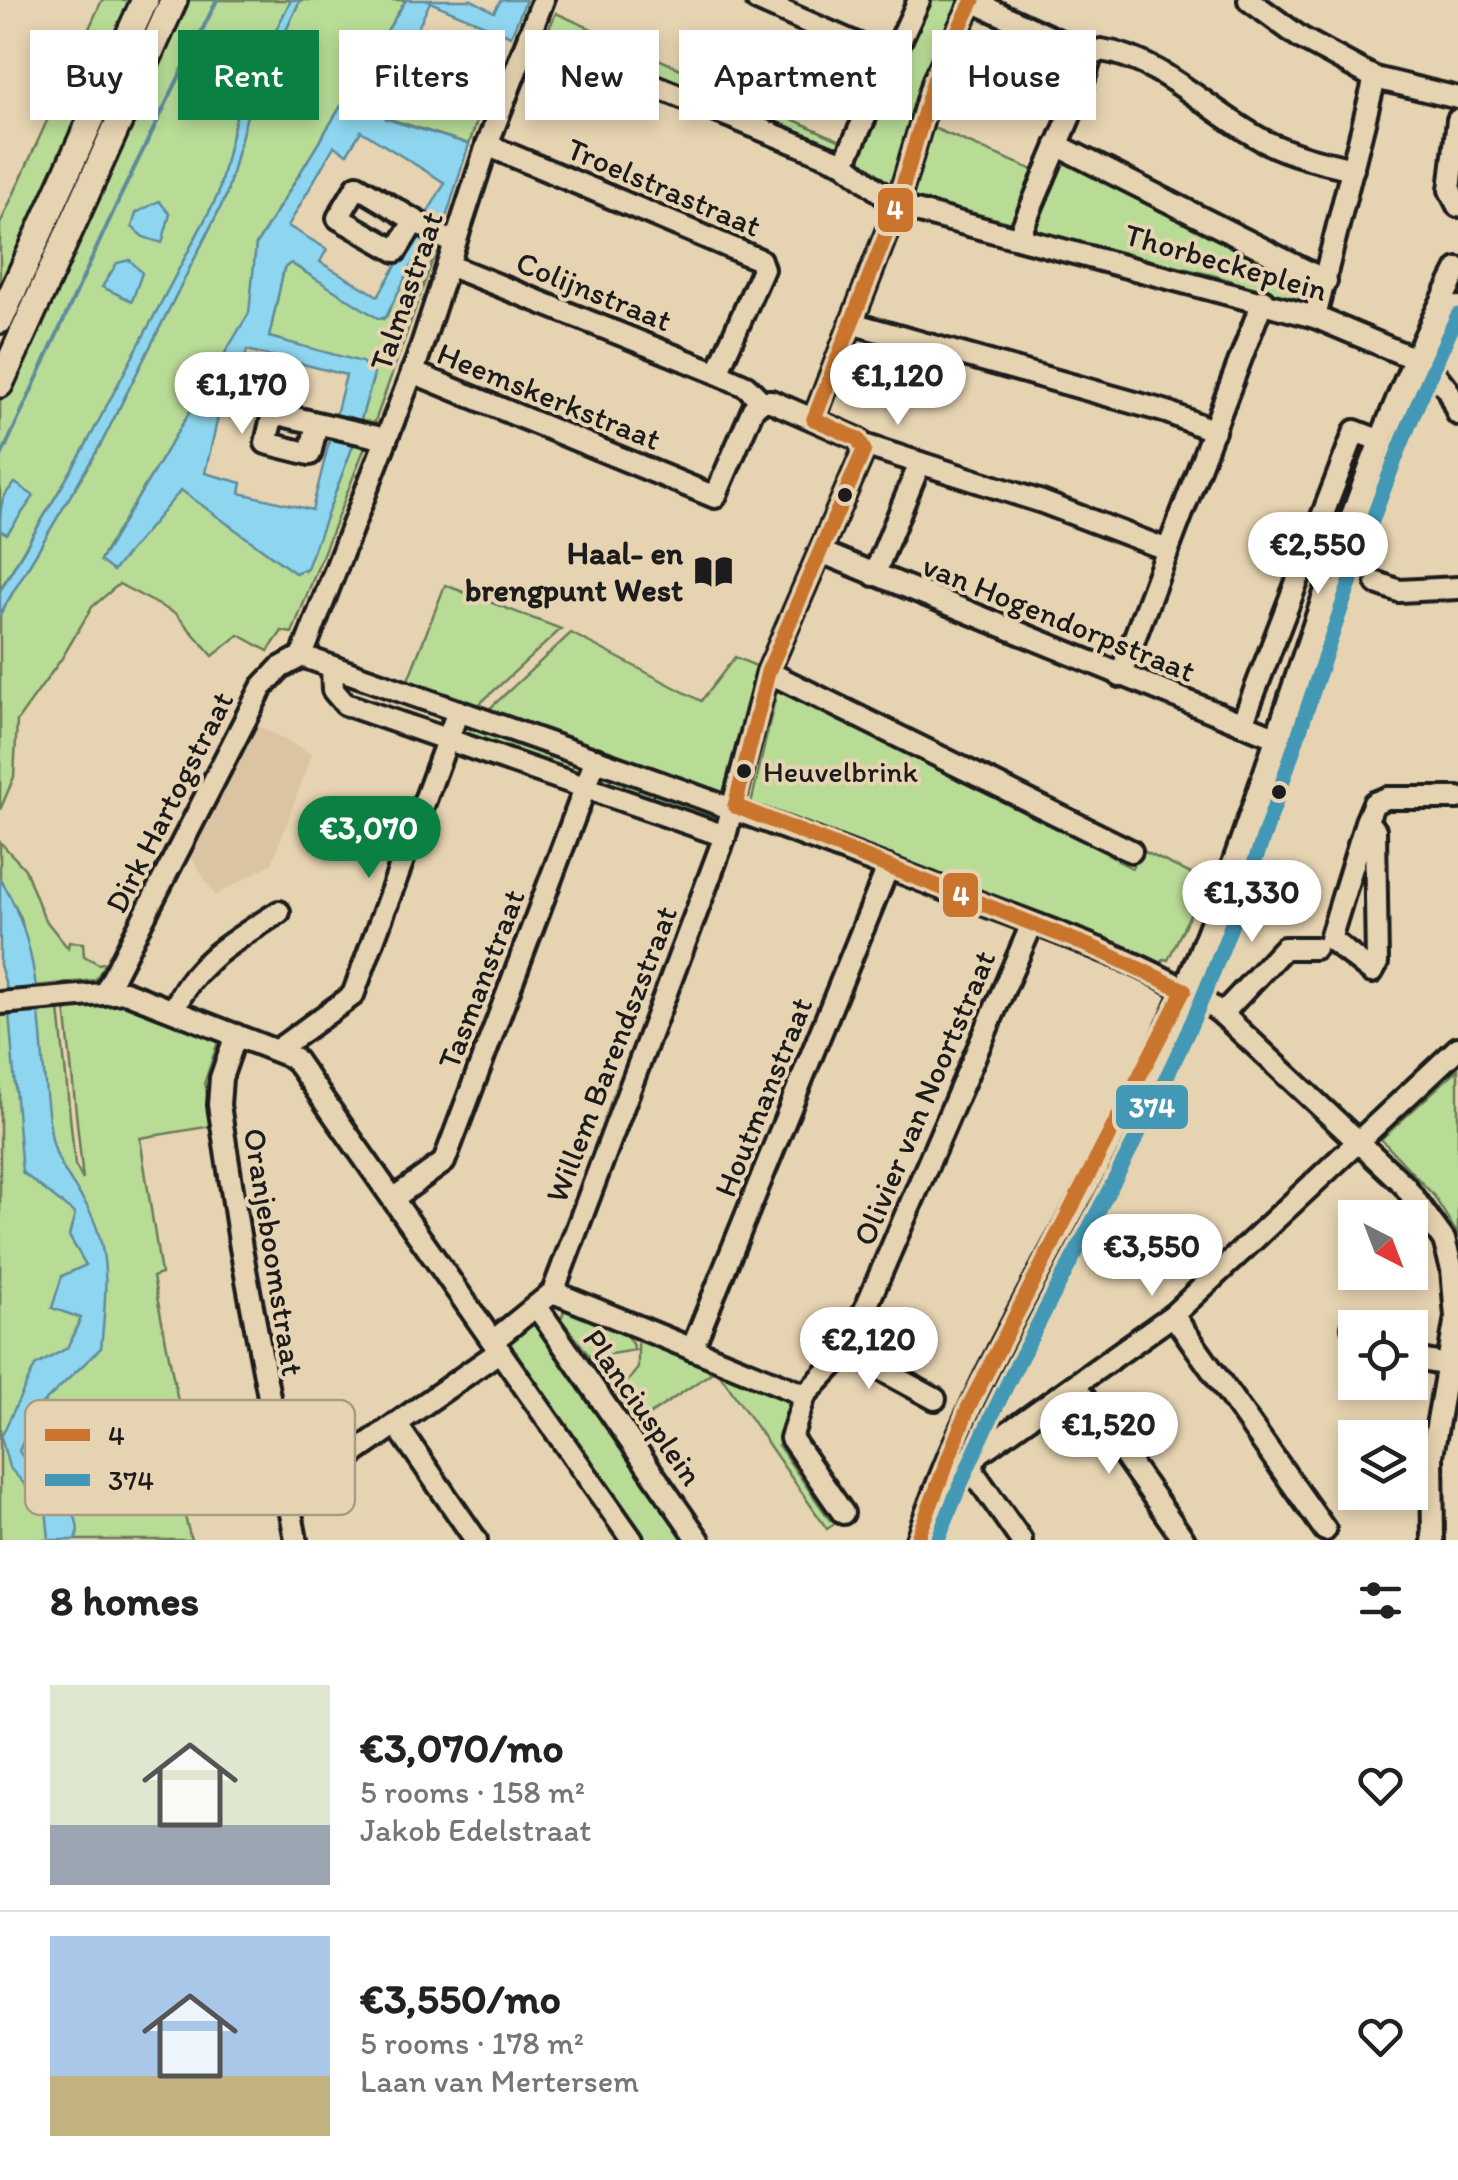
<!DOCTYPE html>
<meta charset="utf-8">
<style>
body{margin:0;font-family:Itim,sans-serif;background:#f2f2f2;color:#222;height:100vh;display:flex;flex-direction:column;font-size:38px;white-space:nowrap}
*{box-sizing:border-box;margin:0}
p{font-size:32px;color:#767676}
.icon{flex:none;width:55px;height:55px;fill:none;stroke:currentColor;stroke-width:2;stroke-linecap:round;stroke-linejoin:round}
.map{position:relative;height:1540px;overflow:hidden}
.side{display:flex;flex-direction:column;background:#fff;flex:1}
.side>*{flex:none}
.guide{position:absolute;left:30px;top:30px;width:1400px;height:90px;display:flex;gap:20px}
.needle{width:65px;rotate:138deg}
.tools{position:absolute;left:1338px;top:1200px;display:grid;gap:20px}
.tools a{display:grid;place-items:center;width:90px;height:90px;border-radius:0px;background:#fff;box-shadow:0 5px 15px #0003;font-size:50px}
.price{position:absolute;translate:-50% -85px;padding:0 22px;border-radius:35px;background:#fff;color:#222;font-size:32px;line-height:65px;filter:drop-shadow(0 2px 5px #0008)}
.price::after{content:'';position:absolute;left:50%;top:60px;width:30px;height:22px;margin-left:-15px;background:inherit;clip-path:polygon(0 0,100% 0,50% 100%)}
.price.on{background:#0b8043;color:#fff}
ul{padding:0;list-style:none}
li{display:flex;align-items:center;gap:30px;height:250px;padding:0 50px}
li+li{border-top:2px solid #e0e0e0}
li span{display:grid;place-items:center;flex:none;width:280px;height:200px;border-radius:0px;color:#555}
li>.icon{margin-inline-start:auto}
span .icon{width:120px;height:120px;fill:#fffc;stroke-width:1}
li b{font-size:42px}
h2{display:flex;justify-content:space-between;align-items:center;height:120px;padding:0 50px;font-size:42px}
.chip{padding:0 35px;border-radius:0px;background:#fff;box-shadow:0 5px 15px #0003;font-size:35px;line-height:90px}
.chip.on{background:#0b8043;color:#fff}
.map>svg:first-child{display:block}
</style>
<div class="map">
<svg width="1458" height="1540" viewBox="0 0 1458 1540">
<rect width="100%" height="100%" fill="#e6d3b1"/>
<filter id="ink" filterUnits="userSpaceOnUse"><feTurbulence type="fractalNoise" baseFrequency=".01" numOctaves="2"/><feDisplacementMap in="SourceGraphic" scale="20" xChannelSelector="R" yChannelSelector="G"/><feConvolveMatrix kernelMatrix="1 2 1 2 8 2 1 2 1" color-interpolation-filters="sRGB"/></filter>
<g filter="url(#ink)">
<polygon fill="#dbc4a2" points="255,724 312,754 272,863 215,896 188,851"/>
<g fill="#b8db96" stroke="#6a7c59" stroke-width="2.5">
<polygon points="102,0 137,0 0,302 0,224"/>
<polygon points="181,0 291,0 239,104 218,195 84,449 0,590 0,402"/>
<polygon points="300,0 406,0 256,245 250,313 100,560 181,490 305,571 355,440 367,442 292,633 282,631 268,651 239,635 213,656 176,614 119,584 92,607 62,658 17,721 14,777 0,810 0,614 101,444 226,196 247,115"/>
<polygon points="931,0 964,0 893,192 854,164 862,137 867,137"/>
<polygon points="556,13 841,141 836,153 547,33"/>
<polygon points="394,81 479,115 469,144 383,117 380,110"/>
<polygon points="931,127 1038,172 1017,228 909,200"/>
<polygon points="1058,157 1317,285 1313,301 1306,304 1216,276 1033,232 1031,224"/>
<polygon points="422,254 434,256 372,430 359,426 373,378 370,367 269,337 284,268 290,263 383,319 414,260"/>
<polygon points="445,585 561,629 474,709 406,685"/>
<polygon points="571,633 701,701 735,657 761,668 727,799 485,713"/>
<polygon points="778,686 1122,853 1118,861 1132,868 1141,850 1206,881 1168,960 1164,959 1160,967 751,804"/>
<polygon points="464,721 582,763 577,775 459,733"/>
<polygon points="595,767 719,810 715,822 591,780"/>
<polygon points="0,842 25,869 44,918 68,948 69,942 83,943 84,956 99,964 107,962 95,980 34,986 21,918 0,879"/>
<polygon points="112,1001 221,1033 205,1081 212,1126 140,1138 161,1274 153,1277 183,1426 164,1433 191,1540 0,1540 0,1016 59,1009 75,1165 83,1180 65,1007"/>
<polygon points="1458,1069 1458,1235 1434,1196 1381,1139"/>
<path d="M567,1303C596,1314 622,1320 635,1350L610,1354L608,1368L626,1384L617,1392L561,1319Z"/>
<polygon points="536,1320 695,1540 637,1540 504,1343"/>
<polygon points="638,1331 696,1357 711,1373 643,1419 633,1405 626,1411 616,1396 638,1368"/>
<path d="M722,1365C740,1382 770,1399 795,1395L786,1438L778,1445L830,1520L841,1514L843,1518L827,1529L717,1370Z"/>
</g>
<g fill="#8ed6ef" stroke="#608c9b" stroke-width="2.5" fill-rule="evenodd">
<polygon points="291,0 300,0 247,115 226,196 101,444 0,614 0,591 84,449 218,195 239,104"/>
<path d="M406,0H472L494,12L501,0H526L511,36L430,2L380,110L386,119L469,144L434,256L423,254L414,260L386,317L379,319L291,263L284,268L269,337L362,362L374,374L355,440L307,568L295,573L181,490L113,571L100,561L249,313L256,245ZM361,131L445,183L378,296L320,262L327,249L288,226L334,146L347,154ZM247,350L346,375L312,510L240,493L242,483L205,473L225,387L237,389Z"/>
<polygon points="159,201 170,214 162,243 143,237 132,227 136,213"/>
<polygon points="130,260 142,273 132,301 102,287 117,263"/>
<path d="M15,483L34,496L7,534L0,530C0,508 0,497 15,483Z"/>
<path d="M0,879C49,954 36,1054 52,1139C58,1167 73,1183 87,1206C112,1251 106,1299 101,1348L39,1407L19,1451C35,1480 88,1505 76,1540H49L46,1508L9,1467L1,1437L35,1366L67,1348L81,1318L52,1308L62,1276L86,1265L69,1236L75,1214L22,1172L7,989L0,965Z"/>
</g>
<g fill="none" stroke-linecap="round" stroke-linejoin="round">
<g stroke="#608c9b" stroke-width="4">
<polyline points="196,49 219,101"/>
<polyline points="0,459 120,197 217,0"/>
</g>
<defs>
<g id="minor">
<polyline points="757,0 891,59"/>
<polyline points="1249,0 1301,38 1375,78 1458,98"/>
<polyline points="972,1 1091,56"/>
<polyline points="529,35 844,163 897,206 1315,317 1427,364 1448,390 1458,414"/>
<polyline points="1458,120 1450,190 1458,206"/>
<polyline points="487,145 760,260 763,269 717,373"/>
<polyline points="1057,145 1326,281"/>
<polyline points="844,163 919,0"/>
<polyline points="415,220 396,251 338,218 357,186 454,244"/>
<path d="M1019,236L1080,92L1091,56L1101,50C1162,59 1210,113 1264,141C1292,155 1322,162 1353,169"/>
<polyline points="448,265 717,373 746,386 761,401 771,401 858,439 864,450 768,672 725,836 553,1292 493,1341"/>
<polyline points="1315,317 1375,78"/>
<polyline points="851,323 1167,412 1214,431"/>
<polyline points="412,372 715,497 753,409 761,401"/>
<polyline points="814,419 897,206 934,80 973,0"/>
<polyline points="1398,419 1458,307"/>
<polyline points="317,424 310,454 266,443 273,413 386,439"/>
<polyline points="864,445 1042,502 1168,550"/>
<polyline points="821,552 1275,737"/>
<polyline points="874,575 920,463"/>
<polyline points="1377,583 1399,591 1458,588"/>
<path d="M302,656C522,734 742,809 959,895C1037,926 1157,964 1222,1014L1404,1185L1444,1240L1452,1269L1456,1317L1432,1455L1433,1540"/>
<polyline points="302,656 417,360 487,145 543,0"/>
<polyline points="332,667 333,690 345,704 725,836"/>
<polyline points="768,672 1131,851"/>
<polyline points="1120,676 1263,300"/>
<polyline points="1242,724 1355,431 1381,441"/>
<polyline points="1366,822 1375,830 1377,963 1372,972 1330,939 1366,822 1374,803 1387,798 1458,798"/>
<polyline points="106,991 262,687 280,668 302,656"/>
<polyline points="0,1003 125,992 294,1058 632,1540"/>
<path d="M174,1010C194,961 236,940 279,912"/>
<polyline points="1222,1014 1284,948 1315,948"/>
<polyline points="236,1035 221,1078 219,1105 241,1248 296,1540"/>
<polyline points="277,1050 353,995 458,711"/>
<polyline points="394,1198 444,1162 596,759"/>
<polyline points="553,1292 805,1395 791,1438 843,1513"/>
<polyline points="537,1307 699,1540"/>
<polyline points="1173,1315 1325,1530"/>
<polyline points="1353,1327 1357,1328"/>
<polyline points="692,1349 888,867"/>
<polyline points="847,1351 1032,924"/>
<polyline points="1410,1358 1448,1365"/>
<polyline points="1075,1385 1184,1540"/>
<polyline points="805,1395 847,1351 935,1399"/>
<polyline points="396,1424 476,1540"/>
<polyline points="285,1495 309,1485 500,1351"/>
<path d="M917,1540C985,1338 1114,1165 1193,969C1287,737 1342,491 1458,269"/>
<polyline points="1021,1540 974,1473 973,1463 979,1453 1173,1315 1458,1048"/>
</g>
<g id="major">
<polyline points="0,320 145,0"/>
<polyline points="0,384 174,0"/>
</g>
</defs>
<use href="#minor" stroke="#1c1c1c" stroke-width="28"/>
<use href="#major" stroke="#1c1c1c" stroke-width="32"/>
<use href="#minor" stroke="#e6d3b1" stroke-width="20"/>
<use href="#major" stroke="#e6d3b1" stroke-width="25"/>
<defs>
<g id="bus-1">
<polyline points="814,419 897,206 934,80 973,0"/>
<polyline points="735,806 1099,950 1184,990"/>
<polyline points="735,806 768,672 864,450 858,439 814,419"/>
<polyline points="917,1540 968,1408 1184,990"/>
</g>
<path id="bus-2" d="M938,1540C1013,1343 1134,1169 1212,975C1300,757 1355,527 1458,315"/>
</defs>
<use href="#bus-1" stroke="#e6d3b1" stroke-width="22"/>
<use href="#bus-2" stroke="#e6d3b1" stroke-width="22"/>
<use href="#bus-1" stroke="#ca742e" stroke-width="15"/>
<use href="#bus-2" stroke="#4298b5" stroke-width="15"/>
</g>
</g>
<defs>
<symbol id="library-bare" viewBox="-9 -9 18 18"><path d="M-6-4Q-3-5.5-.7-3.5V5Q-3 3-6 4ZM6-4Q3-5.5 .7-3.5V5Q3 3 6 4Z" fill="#1c1c1c" stroke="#e6d3b1" stroke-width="2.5" paint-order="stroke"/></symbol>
</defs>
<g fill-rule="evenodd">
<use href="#library-bare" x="686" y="544" width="55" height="55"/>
</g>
<g fill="#1c1c1c" stroke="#e6d3b1" stroke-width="4">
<circle cx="845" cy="495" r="9"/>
<circle cx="744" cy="771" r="9"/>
<circle cx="1279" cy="792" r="9"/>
</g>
<g text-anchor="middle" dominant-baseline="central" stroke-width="8" stroke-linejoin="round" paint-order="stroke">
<g font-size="30" fill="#1c1c1c" stroke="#e6d3b1" text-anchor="start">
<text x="763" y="771">Heuvelbrink</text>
</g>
<g font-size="32" fill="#1c1c1c" stroke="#e6d3b1">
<text transform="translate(664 187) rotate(23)">Troelstrastraat</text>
<text transform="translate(1226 262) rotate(16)">Thorbeckeplein</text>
<text transform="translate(406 291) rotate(-71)">Talmastraat</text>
<text transform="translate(594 291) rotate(22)">Colijnstraat</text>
<text transform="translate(549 396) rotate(22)">Heemskerkstraat</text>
<text transform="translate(1059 618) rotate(22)">van Hogendorpstraat</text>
<text transform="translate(169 802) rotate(-63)">Dirk Hartogstraat</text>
<text transform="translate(481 979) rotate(-69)">Tasmanstraat</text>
<text transform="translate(611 1054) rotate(-69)">Willem Barendszstraat</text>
<text transform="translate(763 1097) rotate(-68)">Houtmanstraat</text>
<text transform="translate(924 1098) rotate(-67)">Olivier van Noortstraat</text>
<text transform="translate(274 1252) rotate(81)">Oranjeboomstraat</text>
<text transform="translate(643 1407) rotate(55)">Planciusplein</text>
</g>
<g font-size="32" font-weight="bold" fill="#1c1c1c" stroke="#e6d3b1" text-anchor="end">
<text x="683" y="553">Haal- en<tspan x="683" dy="37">brengpunt West</tspan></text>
</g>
</g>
<rect x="25" y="1400" width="330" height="115" rx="15" fill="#e6d3b1" stroke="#a99c84" stroke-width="2.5"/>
<rect x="45" y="1429" width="45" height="12" fill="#ca742e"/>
<rect x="45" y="1474" width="45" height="12" fill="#4298b5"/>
<g font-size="28" fill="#1c1c1c">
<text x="108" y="1445">4</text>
<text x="108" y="1490">374</text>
</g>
<g stroke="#e6d3b1" stroke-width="4">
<rect x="876" y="186" width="39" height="48" rx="10" fill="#ca742e"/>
<rect x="941" y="871" width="39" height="48" rx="10" fill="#ca742e"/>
<rect x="1114" y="1083" width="76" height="48" rx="10" fill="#4298b5"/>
</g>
<g font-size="28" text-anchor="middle" font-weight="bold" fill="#fff">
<text x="895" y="219">4</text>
<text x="961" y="905">4</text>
<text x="1152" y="1117">374</text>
</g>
</svg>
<div class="tools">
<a><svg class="needle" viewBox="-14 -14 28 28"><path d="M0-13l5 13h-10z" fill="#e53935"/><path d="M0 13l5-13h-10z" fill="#767676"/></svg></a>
<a><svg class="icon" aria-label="locate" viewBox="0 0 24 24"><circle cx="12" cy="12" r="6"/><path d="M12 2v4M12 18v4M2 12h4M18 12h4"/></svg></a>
<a><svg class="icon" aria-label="layers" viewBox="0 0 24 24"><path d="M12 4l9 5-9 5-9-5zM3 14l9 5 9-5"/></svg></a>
</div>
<b class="price" style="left:898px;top:428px">€1,120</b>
<b class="price" style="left:242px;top:437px">€1,170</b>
<b class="price" style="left:1318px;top:597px">€2,550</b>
<b class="price on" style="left:369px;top:881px">€3,070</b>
<b class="price" style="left:1252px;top:945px">€1,330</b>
<b class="price" style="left:1152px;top:1299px">€3,550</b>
<b class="price" style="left:869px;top:1392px">€2,120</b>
<b class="price" style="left:1109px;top:1477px">€1,520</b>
<div class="guide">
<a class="chip">Buy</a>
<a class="chip on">Rent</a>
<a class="chip">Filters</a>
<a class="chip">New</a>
<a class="chip">Apartment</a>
<a class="chip">House</a>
</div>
</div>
<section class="side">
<h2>8 homes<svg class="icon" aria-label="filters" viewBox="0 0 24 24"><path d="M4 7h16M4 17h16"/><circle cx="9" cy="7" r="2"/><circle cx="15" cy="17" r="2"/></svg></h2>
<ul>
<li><span style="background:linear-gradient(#dfe7d0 70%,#9aa5b1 0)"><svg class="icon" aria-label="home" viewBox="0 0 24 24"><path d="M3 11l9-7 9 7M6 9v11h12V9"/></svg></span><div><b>€3,070/mo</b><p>5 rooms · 158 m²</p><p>Jakob Edelstraat</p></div><svg class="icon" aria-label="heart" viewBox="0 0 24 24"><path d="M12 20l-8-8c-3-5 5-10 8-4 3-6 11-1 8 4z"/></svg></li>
<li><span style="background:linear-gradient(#a9c7e8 70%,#c2b280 0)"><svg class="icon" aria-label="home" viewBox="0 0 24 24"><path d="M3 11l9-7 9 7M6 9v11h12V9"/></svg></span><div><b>€3,550/mo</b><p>5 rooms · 178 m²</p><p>Laan van Mertersem</p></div><svg class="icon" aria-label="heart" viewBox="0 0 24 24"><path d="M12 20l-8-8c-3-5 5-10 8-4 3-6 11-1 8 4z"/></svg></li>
</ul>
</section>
